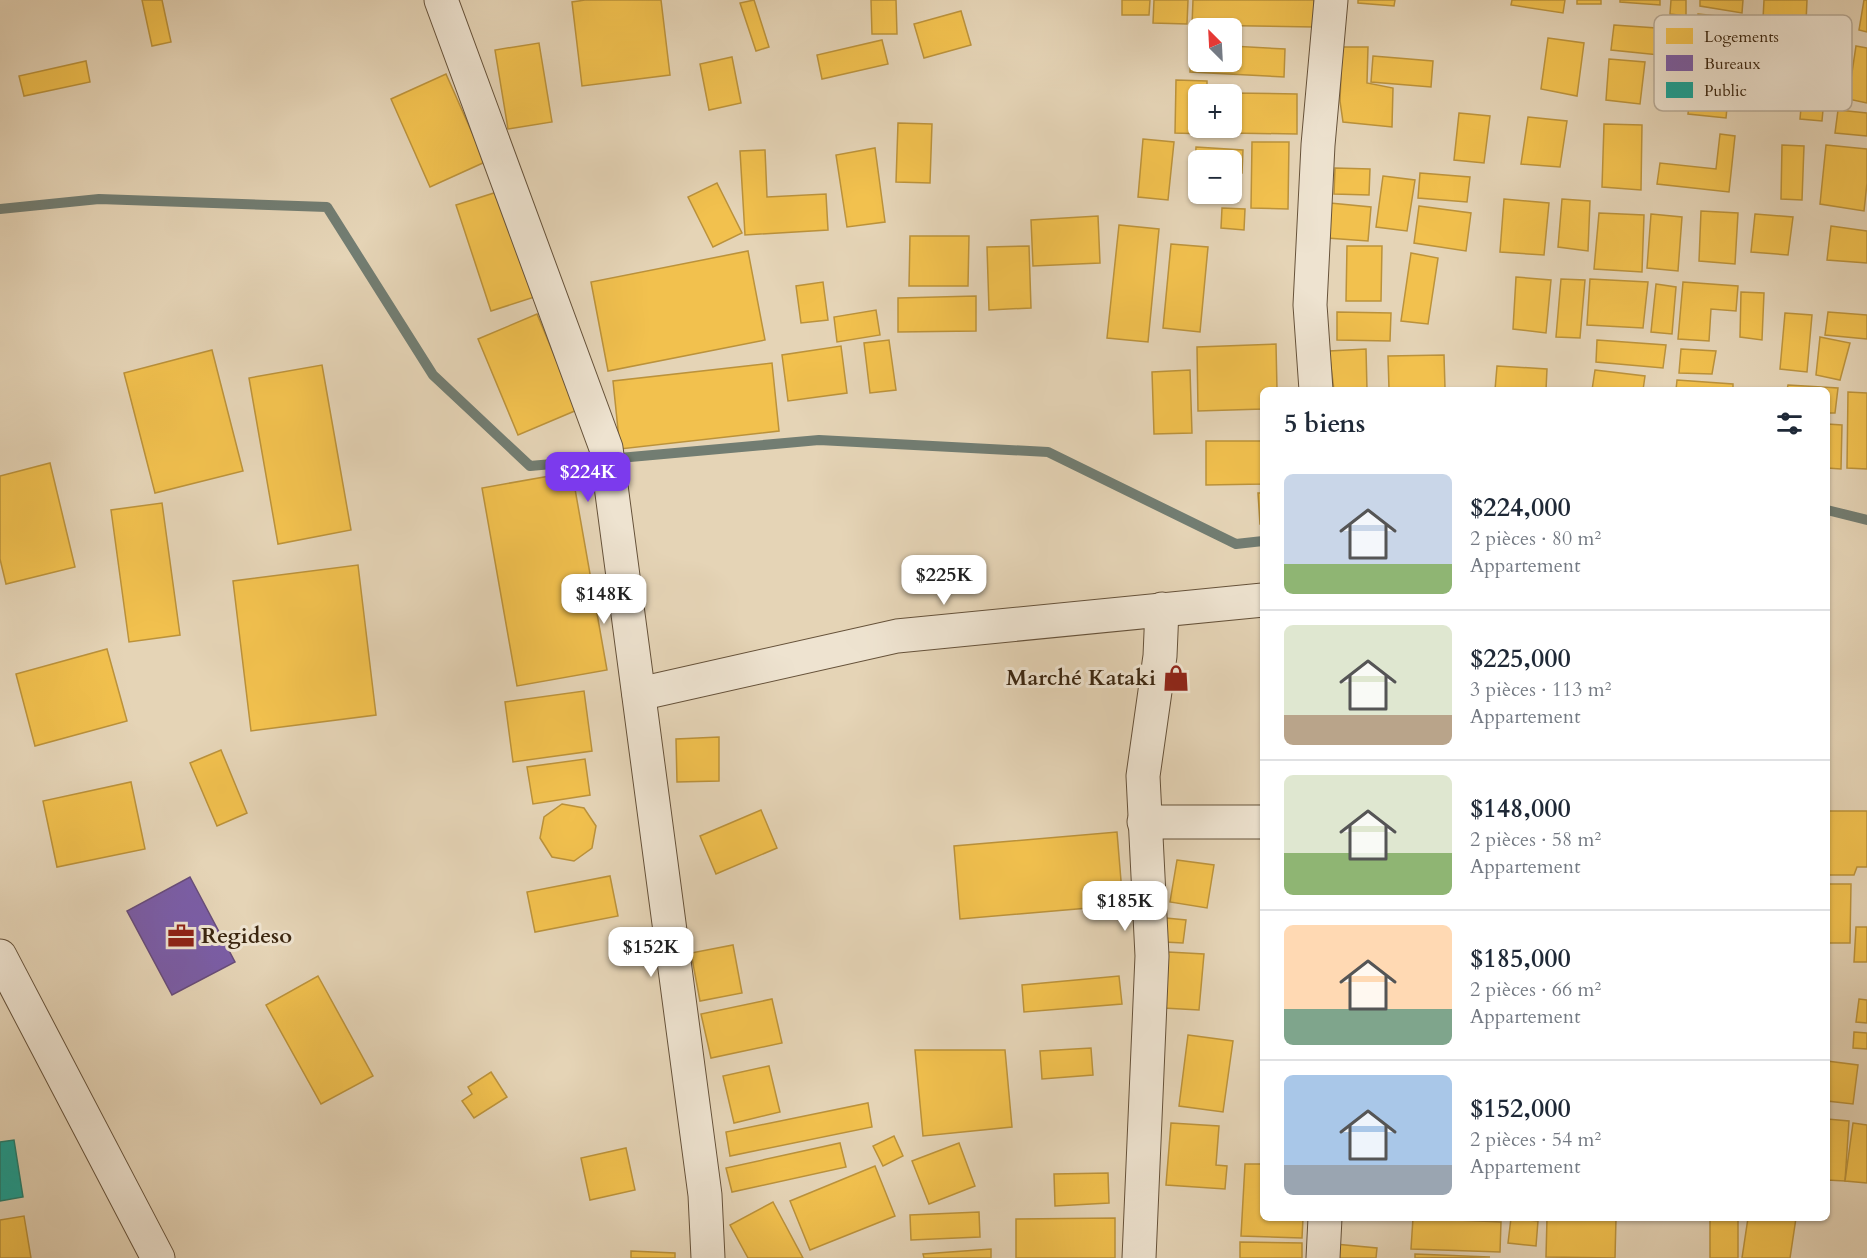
<!DOCTYPE html>
<html lang="fr">
<meta charset="utf-8">
<style>
body{margin:0;font-family:Cardo,serif;background:#f6f6f7;color:#1f2937;height:100vh;display:flex;flex-direction:column;font-size:22px;white-space:nowrap}
*{box-sizing:border-box;margin:0}
p{font-size:20px;color:#747a83}
.icon{flex:none;width:33px;height:33px;fill:none;stroke:currentColor;stroke-width:2;stroke-linecap:round;stroke-linejoin:round}
.map{position:relative;flex:1;overflow:hidden}
.side{position:absolute;left:1260px;top:387px;width:570px;height:834px;display:flex;flex-direction:column;background:#fff;border-radius:9px;box-shadow:0 2px 4px #0004}
.side>*{flex:none}
.needle{width:39px;rotate:336deg}
.fabs{position:absolute;left:1188px;top:18px;display:grid;gap:12px}
.fabs a{display:grid;place-items:center;width:54px;height:54px;border-radius:9px;background:#fff;box-shadow:0 2px 4px #0004;font-size:30px}
.price{position:absolute;translate:-50% -51px;padding:0 14px;border-radius:12px;background:#fff;color:#222;font-size:20px;line-height:39px;filter:drop-shadow(0 2px 3px #0008)}
.price::after{content:'';position:absolute;left:50%;top:36px;width:18px;height:14px;margin-left:-9px;background:inherit;clip-path:polygon(0 0,100% 0,50% 100%)}
.price.current{background:#7c3aed;color:#fff}
ul{padding:0;list-style:none}
li{display:flex;align-items:center;gap:18px;height:150px;padding:0 24px}
li+li{border-top:2px solid #e0e1e3}
li span{display:grid;place-items:center;flex:none;width:168px;height:120px;border-radius:9px;color:#555}
li>.icon{margin-inline-start:auto}
span .icon{width:72px;height:72px;fill:#fffc;stroke-width:1}
li b{font-size:26px}
h2{display:flex;justify-content:space-between;align-items:center;height:72px;padding:0 24px;font-size:26px}
.map>svg:first-child{display:block}
</style>
<div class="map">
<svg width="1867" height="1258" viewBox="0 0 1867 1258">
<rect width="100%" height="100%" fill="#e5d4b6"/>
<filter id="stains"><feTurbulence type="fractalNoise" baseFrequency=".00333" numOctaves="4"/><feColorMatrix values="0 0 0 0 .2 0 0 0 0 .09 0 0 0 0 .02 0 0 0 .5 -.17"/></filter>
<radialGradient id="worn" r=".72"><stop offset=".6" stop-color="#630" stop-opacity="0"/><stop offset="1" stop-color="#630" stop-opacity=".3"/></radialGradient>
<g fill="#f2c14e" stroke="#bb923b" stroke-width="1.5">
<polygon points="142,0 162,0 171,42 152,46"/>
<polygon points="585,0 661,0 670,75 582,86 572,2"/>
<polygon points="754,0 769,47 756,51 740,3"/>
<polygon points="871,0 896,0 897,34 872,34"/>
<polygon points="1122,0 1150,0 1149,15 1122,15"/>
<polygon points="1154,0 1188,0 1187,24 1153,23"/>
<polygon points="1193,0 1314,0 1314,27 1192,25"/>
<polygon points="1358,0 1395,0 1394,6 1358,3"/>
<polygon points="1512,0 1565,0 1563,13 1511,5"/>
<rect x="1577" y="0" width="24" height="4"/>
<polygon points="1620,0 1660,0 1660,5 1620,2"/>
<polygon points="1671,0 1686,0 1686,16 1670,14"/>
<polygon points="1700,0 1743,0 1742,13 1700,6"/>
<polygon points="1764,0 1807,0 1806,23 1763,19"/>
<polygon points="1864,0 1867,0 1867,32 1859,30"/>
<polygon points="961,11 971,45 924,58 914,24"/>
<polygon points="1698,14 1727,17 1726,31 1697,28"/>
<polygon points="1614,25 1671,29 1669,56 1611,50"/>
<polygon points="1548,38 1584,43 1577,96 1541,89"/>
<polygon points="882,40 888,64 822,79 817,55"/>
<polygon points="539,43 552,122 508,129 495,50"/>
<polygon points="1192,44 1198,45 1198,62 1232,62 1232,46 1285,49 1284,77 1190,72"/>
<polygon points="1856,46 1867,48 1867,103 1848,99"/>
<polygon points="1342,47 1368,47 1367,83 1393,88 1392,127 1343,122 1340,101"/>
<polygon points="1806,51 1828,54 1822,121 1800,119"/>
<polygon points="1373,56 1433,61 1431,87 1371,82"/>
<polygon points="732,57 741,103 709,110 700,64"/>
<polygon points="1609,59 1645,62 1640,104 1606,100"/>
<polygon points="86,61 90,82 24,96 19,76"/>
<polygon points="446,74 485,162 430,187 391,99"/>
<polygon points="1176,80 1207,81 1207,94 1198,94 1198,128 1206,128 1206,134 1175,133"/>
<polygon points="1691,84 1729,88 1726,118 1688,114"/>
<polygon points="1231,93 1297,94 1297,134 1230,133 1230,128 1232,128"/>
<polygon points="1838,110 1867,113 1867,136 1835,133"/>
<polygon points="1459,113 1490,116 1484,163 1454,160"/>
<polygon points="1528,117 1567,121 1560,167 1521,164"/>
<polygon points="898,123 932,124 930,183 896,182"/>
<polygon points="1604,124 1642,125 1641,190 1602,187"/>
<polygon points="1720,134 1735,136 1729,192 1657,184 1660,163 1716,169"/>
<polygon points="1143,139 1174,142 1168,200 1138,197"/>
<polygon points="1252,142 1289,142 1288,209 1251,208"/>
<polygon points="1782,145 1804,146 1802,200 1781,199"/>
<polygon points="1826,145 1867,149 1867,183 1864,211 1820,204"/>
<polygon points="1196,147 1243,150 1242,173 1232,172 1232,160 1198,160 1198,171 1195,170"/>
<polygon points="875,148 885,222 847,227 836,155"/>
<polygon points="765,150 767,197 826,194 828,230 745,235 740,151"/>
<polygon points="1335,168 1370,169 1369,195 1334,194"/>
<polygon points="1420,173 1470,177 1467,202 1418,198"/>
<polygon points="1383,176 1415,180 1407,231 1376,227"/>
<polygon points="717,183 742,233 713,247 688,197"/>
<polygon points="519,185 553,291 491,311 456,205"/>
<polygon points="1504,199 1549,203 1544,255 1500,252"/>
<polygon points="1562,199 1590,201 1588,251 1558,247"/>
<polygon points="1330,203 1371,207 1368,241 1327,238"/>
<polygon points="1419,206 1471,213 1466,251 1414,243"/>
<polygon points="1222,208 1245,209 1244,230 1221,228"/>
<polygon points="1701,211 1738,213 1735,264 1699,261"/>
<polygon points="1599,213 1644,215 1642,272 1594,269"/>
<polygon points="1651,214 1682,217 1678,271 1647,268"/>
<polygon points="1755,214 1793,217 1788,255 1751,252"/>
<polygon points="1098,216 1100,263 1033,266 1031,220"/>
<polygon points="1119,225 1159,229 1148,342 1107,338"/>
<polygon points="1831,226 1867,231 1867,263 1827,260"/>
<polygon points="910,236 969,236 968,286 909,286"/>
<polygon points="1171,244 1208,247 1200,332 1163,328"/>
<polygon points="1029,246 1031,308 989,310 987,247"/>
<polygon points="1347,246 1382,246 1381,301 1346,301"/>
<polygon points="748,251 765,340 608,371 591,282"/>
<polygon points="1411,253 1438,258 1428,324 1401,321"/>
<polygon points="1516,277 1551,280 1546,333 1513,329"/>
<polygon points="1561,279 1585,280 1580,338 1556,337"/>
<polygon points="1590,279 1648,282 1643,328 1587,325"/>
<polygon points="823,282 828,320 801,323 796,286"/>
<polygon points="1683,282 1738,286 1736,311 1711,309 1709,341 1678,339"/>
<polygon points="1656,284 1676,287 1672,334 1651,332"/>
<polygon points="1741,292 1764,293 1762,340 1740,337"/>
<polygon points="976,296 976,331 898,332 898,298"/>
<polygon points="876,310 880,335 837,342 834,317"/>
<polygon points="1337,312 1391,313 1390,341 1337,340"/>
<polygon points="1828,312 1867,315 1867,339 1825,335"/>
<polygon points="1785,313 1812,315 1807,372 1780,369"/>
<polygon points="537,314 577,410 518,435 478,339"/>
<polygon points="1820,337 1850,343 1840,380 1816,375"/>
<polygon points="889,340 896,390 870,393 864,343"/>
<polygon points="1597,340 1666,345 1663,368 1596,362"/>
<polygon points="1276,344 1277,390 1263,390 1263,409 1198,411 1197,347"/>
<polygon points="841,346 847,393 788,401 782,355"/>
<polygon points="1366,349 1367,390 1334,390 1329,351"/>
<polygon points="1681,349 1716,351 1712,374 1679,373"/>
<polygon points="212,350 243,471 155,493 124,373"/>
<polygon points="1444,355 1445,388 1389,389 1388,356"/>
<polygon points="772,363 779,431 620,449 613,381"/>
<polygon points="322,365 351,530 278,544 249,378"/>
<polygon points="1497,366 1547,369 1546,390 1495,390"/>
<polygon points="1190,370 1192,433 1154,434 1152,372"/>
<polygon points="1595,370 1645,376 1643,390 1592,390"/>
<polygon points="1677,380 1733,384 1733,390 1676,390"/>
<polygon points="1788,385 1838,388 1835,413 1827,413 1827,390 1787,390"/>
<polygon points="1848,392 1867,393 1867,469 1847,468"/>
<polygon points="1827,424 1842,425 1841,469 1827,468"/>
<polygon points="1206,441 1263,441 1263,484 1206,485"/>
<polygon points="50,463 75,567 6,584 0,559 0,476"/>
<polygon points="572,472 607,670 517,686 482,488"/>
<polygon points="1258,493 1263,493 1263,524 1260,524"/>
<polygon points="162,503 180,635 129,642 111,510"/>
<polygon points="358,565 376,715 251,731 233,581"/>
<polygon points="107,649 127,721 35,746 16,674"/>
<polygon points="584,691 592,751 513,762 505,702"/>
<polygon points="719,737 719,781 677,782 676,739"/>
<polygon points="221,750 247,813 217,826 190,763"/>
<polygon points="585,759 590,795 533,804 527,767"/>
<polygon points="131,782 145,849 57,867 43,801"/>
<polygon points="562,804 584,808 596,826 592,848 574,861 552,857 540,838 544,817"/>
<polygon points="761,810 777,848 716,874 700,836"/>
<polygon points="1827,811 1867,811 1867,867 1857,867 1854,875 1827,875"/>
<polygon points="1117,832 1123,905 960,919 954,846"/>
<polygon points="1177,860 1214,865 1207,908 1170,902"/>
<polygon points="610,876 618,916 535,932 527,892"/>
<polygon points="1827,884 1851,884 1850,943 1827,943"/>
<polygon points="1166,918 1186,920 1183,943 1164,942"/>
<polygon points="1856,927 1867,927 1867,962 1854,962"/>
<polygon points="733,945 742,993 700,1001 691,953"/>
<polygon points="1168,952 1204,954 1199,1010 1163,1008"/>
<polygon points="318,976 373,1076 321,1104 266,1005"/>
<polygon points="1119,976 1122,1004 1024,1012 1022,985"/>
<polygon points="772,999 782,1043 711,1058 701,1014"/>
<polygon points="1859,999 1867,1000 1867,1023 1856,1022"/>
<polygon points="1854,1032 1867,1033 1867,1049 1853,1048"/>
<polygon points="1188,1035 1233,1041 1223,1112 1179,1106"/>
<polygon points="1091,1048 1093,1075 1042,1079 1040,1051"/>
<polygon points="915,1050 1005,1050 1012,1127 923,1136"/>
<polygon points="1827,1061 1858,1065 1853,1104 1827,1101"/>
<polygon points="769,1066 780,1112 734,1123 723,1076"/>
<polygon points="491,1072 507,1097 474,1118 462,1101 472,1094 468,1087"/>
<polygon points="868,1103 872,1127 730,1156 726,1132"/>
<polygon points="1827,1119 1849,1121 1845,1181 1827,1180"/>
<polygon points="1171,1123 1219,1126 1216,1165 1227,1166 1225,1189 1166,1185"/>
<polygon points="1853,1123 1867,1125 1867,1183 1845,1181"/>
<polygon points="894,1136 903,1156 883,1166 873,1146"/>
<polygon points="840,1143 846,1167 732,1192 726,1168"/>
<polygon points="959,1143 975,1186 929,1204 912,1161"/>
<polygon points="626,1148 635,1190 590,1200 581,1158"/>
<polygon points="1245,1164 1263,1164 1263,1218 1303,1218 1302,1238 1241,1236"/>
<polygon points="875,1166 895,1216 810,1250 790,1201"/>
<polygon points="1108,1173 1109,1203 1055,1206 1054,1174"/>
<polygon points="773,1202 803,1258 748,1258 730,1225"/>
<polygon points="979,1212 980,1237 911,1240 910,1215"/>
<polygon points="24,1216 31,1258 0,1258 0,1220"/>
<polygon points="1115,1218 1115,1258 1016,1258 1016,1219"/>
<polygon points="1413,1218 1501,1222 1500,1252 1411,1249"/>
<polygon points="1511,1218 1538,1221 1536,1246 1508,1243"/>
<polygon points="1547,1218 1616,1218 1615,1258 1546,1257"/>
<rect x="1710" y="1218" width="28" height="40"/>
<polygon points="1748,1218 1796,1218 1790,1258 1742,1258"/>
<polygon points="1240,1242 1302,1243 1302,1258 1240,1258"/>
<polygon points="1335,1244 1377,1248 1376,1258 1334,1258"/>
<polygon points="991,1249 991,1258 924,1258 923,1254"/>
<polygon points="631,1251 675,1253 675,1258 631,1258"/>
<polygon points="1415,1254 1490,1257 1415,1258"/>
</g>
<polygon fill="#7b5ea7" stroke="#684d7a" stroke-width="1.5" points="190,877 235,962 172,995 127,911"/>
<polygon fill="#17a398" stroke="#227e6f" stroke-width="1.5" points="14,1140 23,1197 0,1201 0,1142"/>
<g fill="none" stroke-linecap="round" stroke-linejoin="round">
<g stroke="#727d72" stroke-width="10">
<polyline points="0,209 99,199 327,207 433,375 530,466 819,440 1048,452 1236,544 1263,541"/>
<polyline points="1827,510 1867,520"/>
</g>
<defs>
<g id="minor">
<polyline points="441,0 606,448 705,1195 708,1258"/>
<polyline points="1316,390 1310,305 1318,145 1331,0"/>
<polyline points="639,694 897,636 1263,600"/>
<polyline points="1144,822 1263,822"/>
<polyline points="0,956 158,1258"/>
<polyline points="1139,1258 1152,956 1143,776 1160,656 1162,609"/>
<polyline points="1323,1258 1325,1218"/>
</g>
</defs>
<use href="#minor" stroke="#66523a" stroke-width="35"/>
<use href="#minor" stroke="#eee3d0" stroke-width="33"/>
</g>
<defs>
<symbol id="shop-bare" viewBox="-9 -9 18 18"><path d="M-5-2.5h2.3a2.7 3.5 0 0 1 5.4 0H5L5.5 6h-11ZM-1.5-2.5h3a1.5 2.3 0 0 0-3 0Z" fill="#8f2418" stroke="#eee3d0" stroke-width="2.5" paint-order="stroke"/></symbol>
<symbol id="office-bare" viewBox="-9 -9 18 18"><path d="M-6-3h4V-5.5h4V-3h4V5H-6ZM-1-4.5V-3h2v-1.5ZM-6 0V1H6V0Z" fill="#8f2418" stroke="#eee3d0" stroke-width="2.5" paint-order="stroke"/></symbol>
</defs>
<g fill-rule="evenodd">
<use href="#shop-bare" x="1157" y="659" width="38" height="38"/>
<use href="#office-bare" x="162" y="917" width="38" height="38"/>
</g>
<g text-anchor="middle" dominant-baseline="central" stroke-width="6" stroke-linejoin="round" paint-order="stroke">
<g font-size="22" font-weight="bold" fill="#3b2610" stroke="#eee3d0" text-anchor="end">
<text x="1156" y="678">Marché Kataki</text>
<text x="201" y="936" text-anchor="start">Regideso</text>
</g>
</g>
<rect x="1654" y="15" width="198" height="96" rx="9" fill="#eee3d0" stroke="#b8aa96" stroke-width="1.5"/>
<rect x="1666" y="28" width="27" height="16" fill="#f2c14e"/>
<rect x="1666" y="55" width="27" height="16" fill="#7b5ea7"/>
<rect x="1666" y="82" width="27" height="16" fill="#17a398"/>
<g font-size="16" fill="#3b2610">
<text x="1704" y="42">Logements</text>
<text x="1704" y="69">Bureaux</text>
<text x="1704" y="96">Public</text>
</g>
<rect width="100%" height="100%" filter="url(#stains)"/>
<rect width="100%" height="100%" fill="url(#worn)"/>
</svg>
<div class="fabs">
<a><svg class="needle" viewBox="-14 -14 28 28"><path d="M0-13l5 13h-10z" fill="#e53935"/><path d="M0 13l5-13h-10z" fill="#747a83"/></svg></a>
<a>+</a>
<a>−</a>
</div>
<b class="price current" style="left:588px;top:503px">$224K</b>
<b class="price" style="left:944px;top:606px">$225K</b>
<b class="price" style="left:604px;top:625px">$148K</b>
<b class="price" style="left:1125px;top:932px">$185K</b>
<b class="price" style="left:651px;top:978px">$152K</b>
<section class="side">
<h2>5 biens<svg class="icon" aria-label="filters" viewBox="0 0 24 24"><path d="M4 7h16M4 17h16"/><circle cx="9" cy="7" r="2"/><circle cx="15" cy="17" r="2"/></svg></h2>
<ul>
<li><span style="background:linear-gradient(#c9d6e8 75%,#8fb573 0)"><svg class="icon" aria-label="home" viewBox="0 0 24 24"><path d="M3 11l9-7 9 7M6 9v11h12V9"/></svg></span><div><b>$224,000</b><p>2 pièces · 80 m²</p><p>Appartement</p></div></li>
<li><span style="background:linear-gradient(#dfe7d0 75%,#b9a48a 0)"><svg class="icon" aria-label="home" viewBox="0 0 24 24"><path d="M3 11l9-7 9 7M6 9v11h12V9"/></svg></span><div><b>$225,000</b><p>3 pièces · 113 m²</p><p>Appartement</p></div></li>
<li><span style="background:linear-gradient(#dfe7d0 65%,#8fb573 0)"><svg class="icon" aria-label="home" viewBox="0 0 24 24"><path d="M3 11l9-7 9 7M6 9v11h12V9"/></svg></span><div><b>$148,000</b><p>2 pièces · 58 m²</p><p>Appartement</p></div></li>
<li><span style="background:linear-gradient(#ffd9b3 70%,#7fa58c 0)"><svg class="icon" aria-label="home" viewBox="0 0 24 24"><path d="M3 11l9-7 9 7M6 9v11h12V9"/></svg></span><div><b>$185,000</b><p>2 pièces · 66 m²</p><p>Appartement</p></div></li>
<li><span style="background:linear-gradient(#a9c7e8 75%,#9aa5b1 0)"><svg class="icon" aria-label="home" viewBox="0 0 24 24"><path d="M3 11l9-7 9 7M6 9v11h12V9"/></svg></span><div><b>$152,000</b><p>2 pièces · 54 m²</p><p>Appartement</p></div></li>
</ul>
</section>
</div>
